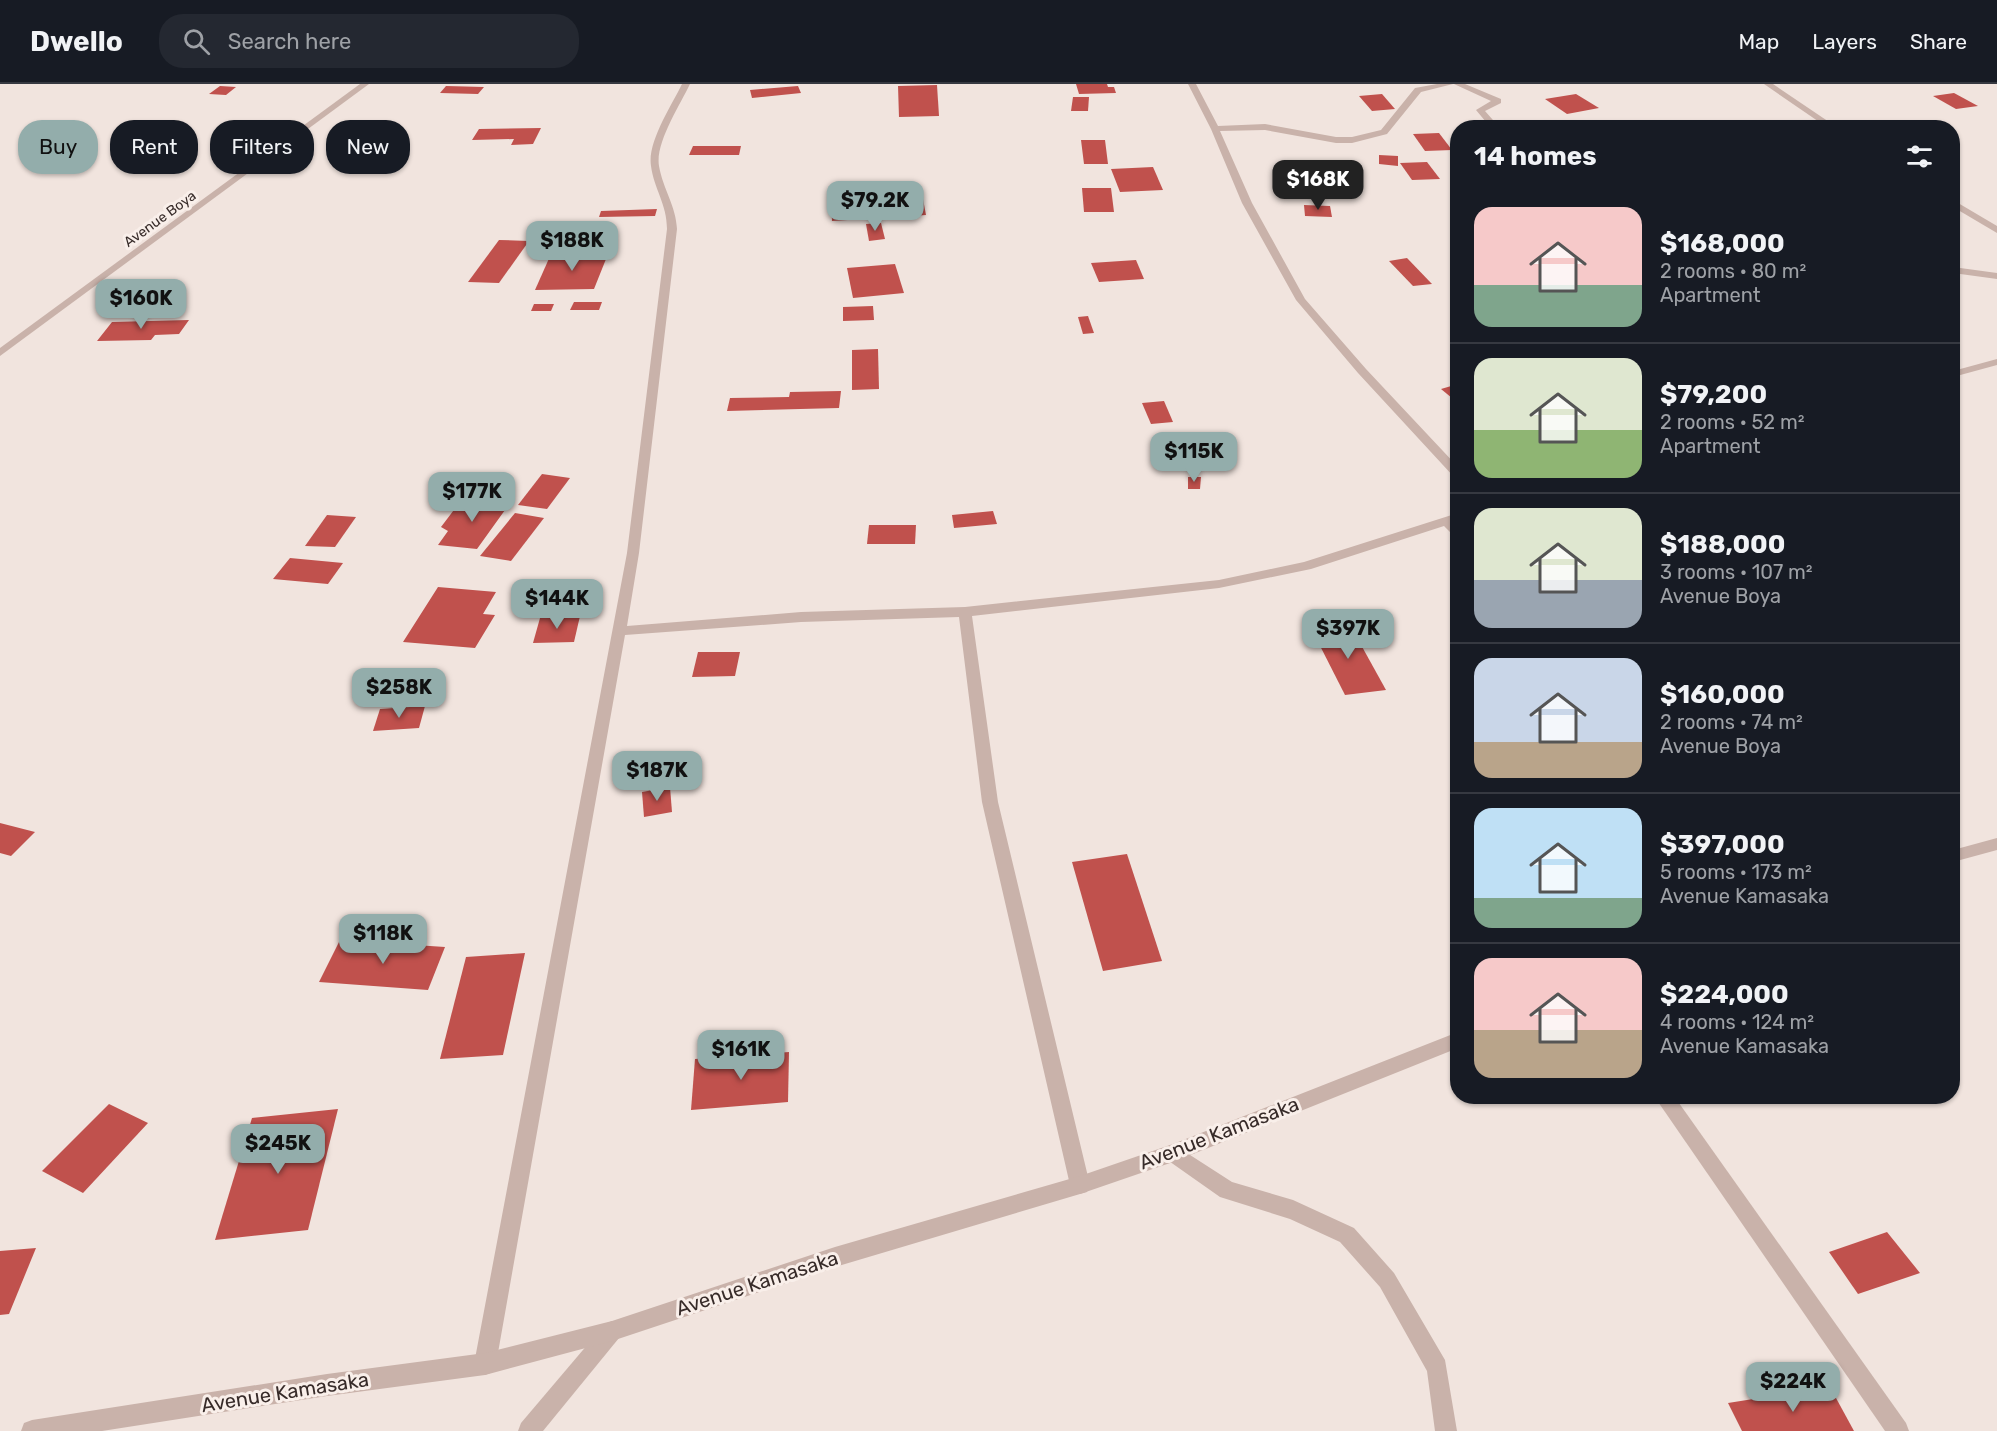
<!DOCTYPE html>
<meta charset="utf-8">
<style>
body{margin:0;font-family:Rubik,sans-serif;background:#242831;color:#f1f3f6;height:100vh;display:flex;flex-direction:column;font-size:22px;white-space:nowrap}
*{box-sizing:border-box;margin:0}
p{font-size:20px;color:#9ea1a6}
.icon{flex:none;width:33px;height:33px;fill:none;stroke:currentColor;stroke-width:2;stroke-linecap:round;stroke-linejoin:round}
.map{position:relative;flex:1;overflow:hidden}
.panel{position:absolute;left:1450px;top:36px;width:510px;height:984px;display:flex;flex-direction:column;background:#171b24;border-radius:24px;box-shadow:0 2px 4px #0004}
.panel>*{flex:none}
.banner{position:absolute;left:18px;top:36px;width:570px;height:54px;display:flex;gap:12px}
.price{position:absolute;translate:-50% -51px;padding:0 14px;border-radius:12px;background:#93adab;color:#111;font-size:20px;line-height:39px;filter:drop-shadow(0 2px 3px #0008)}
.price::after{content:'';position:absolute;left:50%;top:36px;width:18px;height:14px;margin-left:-9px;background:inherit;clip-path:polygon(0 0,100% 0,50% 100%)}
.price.active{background:#222;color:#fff}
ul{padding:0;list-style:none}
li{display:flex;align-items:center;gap:18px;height:150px;padding:0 24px}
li+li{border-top:2px solid #363941}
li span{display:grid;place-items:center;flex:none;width:168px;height:120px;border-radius:18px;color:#555}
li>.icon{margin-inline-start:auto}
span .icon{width:72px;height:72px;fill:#fffc;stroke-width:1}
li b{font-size:26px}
h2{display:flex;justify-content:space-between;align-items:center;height:72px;padding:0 24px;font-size:26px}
.tag{padding:0 21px;border-radius:24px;background:#171b24;box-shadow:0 2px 4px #0004;font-size:21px;line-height:54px}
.tag.active{background:#93adab;color:#111}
header{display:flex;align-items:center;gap:36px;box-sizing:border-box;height:84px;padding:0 30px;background:#171b24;border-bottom:2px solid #363941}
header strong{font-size:28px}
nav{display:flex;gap:33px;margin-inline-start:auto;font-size:21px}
.search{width:420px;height:54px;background:#242831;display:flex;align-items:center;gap:15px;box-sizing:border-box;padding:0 21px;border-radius:24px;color:#9ea1a6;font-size:22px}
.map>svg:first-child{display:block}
</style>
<header>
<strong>Dwello</strong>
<div class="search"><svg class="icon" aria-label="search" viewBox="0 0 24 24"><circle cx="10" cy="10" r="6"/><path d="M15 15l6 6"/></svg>Search here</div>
<nav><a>Map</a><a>Layers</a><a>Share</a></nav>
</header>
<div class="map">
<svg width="1997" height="1347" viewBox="0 0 1997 1347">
<rect width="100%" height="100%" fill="#f1e4de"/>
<g fill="#c0514d">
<polygon points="1076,0 1107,0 1108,3 1114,3 1116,9 1079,10"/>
<polygon points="937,1 939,32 899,33 898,2"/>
<polygon points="220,2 236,3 226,11 209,10"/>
<polygon points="446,2 484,3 478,10 440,9"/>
<polygon points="798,2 801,9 752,14 750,6"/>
<polygon points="1954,9 1978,22 1956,25 1933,12"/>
<polygon points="1382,10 1395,25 1372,27 1359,12"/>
<polygon points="1576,10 1599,24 1567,30 1545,15"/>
<polygon points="1073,13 1089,13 1088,27 1071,27"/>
<polygon points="541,44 533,60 511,61 514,55 472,56 479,45"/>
<polygon points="1439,49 1452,66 1425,67 1413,50"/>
<polygon points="1081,56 1105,56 1108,80 1084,80"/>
<polygon points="693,62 741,62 739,71 689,71"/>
<polygon points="1379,71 1398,72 1398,82 1379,80"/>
<polygon points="1427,78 1440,95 1412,96 1400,79"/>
<polygon points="1153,83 1163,106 1120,108 1111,85"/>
<polygon points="1082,104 1111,104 1114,128 1084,128"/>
<polygon points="861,110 863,135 832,137 831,112"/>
<polygon points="923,115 926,131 882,134 880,117"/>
<polygon points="1304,121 1330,122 1332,133 1305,132"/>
<polygon points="657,125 655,132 599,133 601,127"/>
<polygon points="881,139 885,155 869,157 866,140"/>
<polygon points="499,156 529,157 499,199 468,198"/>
<polygon points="551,170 608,170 594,205 535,206"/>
<polygon points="1407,174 1432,200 1413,202 1389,177"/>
<polygon points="1136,176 1144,195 1099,198 1091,179"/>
<polygon points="895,180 904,209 853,214 847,184"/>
<polygon points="574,218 602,218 599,226 570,226"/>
<polygon points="534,220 554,220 551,227 531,227"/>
<polygon points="873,222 874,236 843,237 843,223"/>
<polygon points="1088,232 1094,249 1083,250 1078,233"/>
<polygon points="189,236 179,250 155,251 151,256 97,257 112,238"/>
<polygon points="878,265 879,305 852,306 852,266"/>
<polygon points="1458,300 1458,319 1441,305"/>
<polygon points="841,307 839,324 727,327 730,314 789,313 790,308"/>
<polygon points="1164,317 1173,338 1151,340 1142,319"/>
<polygon points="542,390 570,394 547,425 518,421"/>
<polygon points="1188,393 1201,393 1200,405 1188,405"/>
<polygon points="463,414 510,419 477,465 438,461 448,447 441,443"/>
<polygon points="993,427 997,440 954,444 952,431"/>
<polygon points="515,429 544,434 511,477 480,472"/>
<polygon points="327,431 356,433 335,463 305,462"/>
<polygon points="869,441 916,441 915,460 867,460"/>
<polygon points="290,474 343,479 328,500 273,495"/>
<polygon points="438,503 496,508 483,530 495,531 475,564 403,558"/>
<polygon points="580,532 574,558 533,559 540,534"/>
<polygon points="1350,541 1386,606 1345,611 1312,546"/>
<polygon points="698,568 740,568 735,592 692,593"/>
<polygon points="425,622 419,644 373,647 380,625"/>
<polygon points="670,703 672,728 644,733 642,708"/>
<polygon points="0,739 35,748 11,772 0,769"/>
<polygon points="1127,770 1162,877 1103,887 1072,778"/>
<polygon points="340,856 445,863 428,906 319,898"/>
<polygon points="525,869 503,971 440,975 466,873"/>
<polygon points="789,968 788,1018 691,1026 695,975"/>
<polygon points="109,1020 148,1039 83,1109 42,1087"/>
<polygon points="338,1025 308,1146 215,1156 252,1034"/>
<polygon points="1887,1148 1920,1189 1858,1210 1829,1168"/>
<polygon points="36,1164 9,1230 0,1231 0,1167"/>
<polygon points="1830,1303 1854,1347 1742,1347 1728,1319"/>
</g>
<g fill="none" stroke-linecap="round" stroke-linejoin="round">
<g fill="#c9b2aa" fill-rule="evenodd">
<polygon points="360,0 369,0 0,272 0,264"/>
<path d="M682,0H690C680,21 655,59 659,82C663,105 676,122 677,145L639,469L627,542L801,528L965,523L1219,496L1304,478L1458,429V437L1455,438L1458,441V453L1454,452L1444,442L1311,485L1219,504L972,532L998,718L1090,1101L1087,1108L1080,1110L1073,1108L1070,1101L982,718L959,533L801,538L625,551L496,1280L493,1288L485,1291L477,1288L474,1280L627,469L667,145C667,120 654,105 651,82C647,58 672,21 682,0Z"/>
<polygon points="1188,0 1196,0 1218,42 1265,40 1336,53 1352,53 1381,46 1415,4 1437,0 1453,0 1421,8 1387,50 1352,59 1336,59 1265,46 1220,47 1252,119 1305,215 1366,285 1458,383 1458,394 1454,393 1358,289 1296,216 1242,119 1211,45"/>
<polygon points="1454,0 1465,0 1501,15 1501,19 1485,27 1500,44 1491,44 1476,26 1491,17"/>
<polygon points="1764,0 1773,0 1838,44 1828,44"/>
<polygon points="1953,116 1997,142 1997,149 1953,123"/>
<polygon points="1953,183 1997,189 1997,195 1953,189"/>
<polygon points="1997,275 1997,281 1953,293 1953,287"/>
<polygon points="1654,1012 1674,1012 1906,1339 1909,1347 1885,1347"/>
<polygon points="1173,1060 1232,1098 1293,1116 1354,1144 1394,1189 1445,1276 1457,1347 1435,1347 1427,1287 1380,1203 1340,1158 1290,1135 1220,1113 1166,1075 1163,1069 1166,1063"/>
<polygon points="612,1237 619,1240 622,1247 619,1254 543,1347 518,1347 521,1339 605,1240"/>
</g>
<g fill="#c9b2aa" fill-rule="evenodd">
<polygon points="1997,754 1997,766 1953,778 1953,766"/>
<polygon points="1458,948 1458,964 1173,1078 1080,1110 835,1183 612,1257 485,1291 327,1312 102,1347 21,1347 24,1339 32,1336 327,1290 485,1269 612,1237 835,1163 1080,1092 1173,1060"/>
</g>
</g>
<g text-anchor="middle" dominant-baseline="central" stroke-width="6" stroke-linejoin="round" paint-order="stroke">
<g font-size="14" fill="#372b29" stroke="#f9efea">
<text transform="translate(160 135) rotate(-36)">Avenue Boya</text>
</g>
<g font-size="20" fill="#372b29" stroke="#f9efea">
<text transform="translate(1219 1049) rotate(-21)">Avenue Kamasaka</text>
<text transform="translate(757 1199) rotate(-18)">Avenue Kamasaka</text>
<text transform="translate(285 1308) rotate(-9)">Avenue Kamasaka</text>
</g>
</g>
</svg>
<b class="price active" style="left:1318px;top:127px">$168K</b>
<b class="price" style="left:875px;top:148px">$79.2K</b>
<b class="price" style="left:572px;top:188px">$188K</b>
<b class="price" style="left:141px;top:246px">$160K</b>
<b class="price" style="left:1194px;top:399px">$115K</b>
<b class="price" style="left:472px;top:439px">$177K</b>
<b class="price" style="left:557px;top:546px">$144K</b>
<b class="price" style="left:1348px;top:576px">$397K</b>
<b class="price" style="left:399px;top:635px">$258K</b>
<b class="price" style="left:657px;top:718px">$187K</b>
<b class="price" style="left:383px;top:881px">$118K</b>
<b class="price" style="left:741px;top:997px">$161K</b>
<b class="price" style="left:278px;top:1091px">$245K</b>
<b class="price" style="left:1793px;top:1329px">$224K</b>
<div class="banner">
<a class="tag active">Buy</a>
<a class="tag">Rent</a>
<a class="tag">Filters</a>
<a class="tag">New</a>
</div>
<section class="panel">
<h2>14 homes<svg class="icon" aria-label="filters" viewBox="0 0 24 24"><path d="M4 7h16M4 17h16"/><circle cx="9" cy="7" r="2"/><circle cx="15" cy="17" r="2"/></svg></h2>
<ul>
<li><span style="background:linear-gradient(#f6c9c9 65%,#7fa58c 0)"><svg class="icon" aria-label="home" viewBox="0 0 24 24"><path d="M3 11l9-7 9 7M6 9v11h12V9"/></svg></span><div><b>$168,000</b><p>2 rooms · 80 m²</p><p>Apartment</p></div></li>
<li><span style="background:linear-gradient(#dfe7d0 60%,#8fb573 0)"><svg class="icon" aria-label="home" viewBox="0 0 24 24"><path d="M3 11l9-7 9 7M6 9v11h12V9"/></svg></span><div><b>$79,200</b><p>2 rooms · 52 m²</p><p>Apartment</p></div></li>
<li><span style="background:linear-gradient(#dfe7d0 60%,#9aa5b1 0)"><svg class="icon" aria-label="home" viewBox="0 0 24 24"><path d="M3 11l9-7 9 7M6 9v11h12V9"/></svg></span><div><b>$188,000</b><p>3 rooms · 107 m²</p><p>Avenue Boya</p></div></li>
<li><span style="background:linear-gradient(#c9d6e8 70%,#b9a48a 0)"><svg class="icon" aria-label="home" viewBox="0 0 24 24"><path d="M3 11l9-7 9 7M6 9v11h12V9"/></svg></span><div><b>$160,000</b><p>2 rooms · 74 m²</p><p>Avenue Boya</p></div></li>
<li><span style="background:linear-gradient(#bfe0f5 75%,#7fa58c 0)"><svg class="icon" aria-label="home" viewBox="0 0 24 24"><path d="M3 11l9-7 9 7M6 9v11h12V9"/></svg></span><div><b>$397,000</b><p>5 rooms · 173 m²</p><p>Avenue Kamasaka</p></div></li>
<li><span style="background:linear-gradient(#f6c9c9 60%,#b9a48a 0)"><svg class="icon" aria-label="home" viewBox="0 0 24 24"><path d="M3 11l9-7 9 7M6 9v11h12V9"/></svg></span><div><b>$224,000</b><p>4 rooms · 124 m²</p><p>Avenue Kamasaka</p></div></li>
</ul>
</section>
</div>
